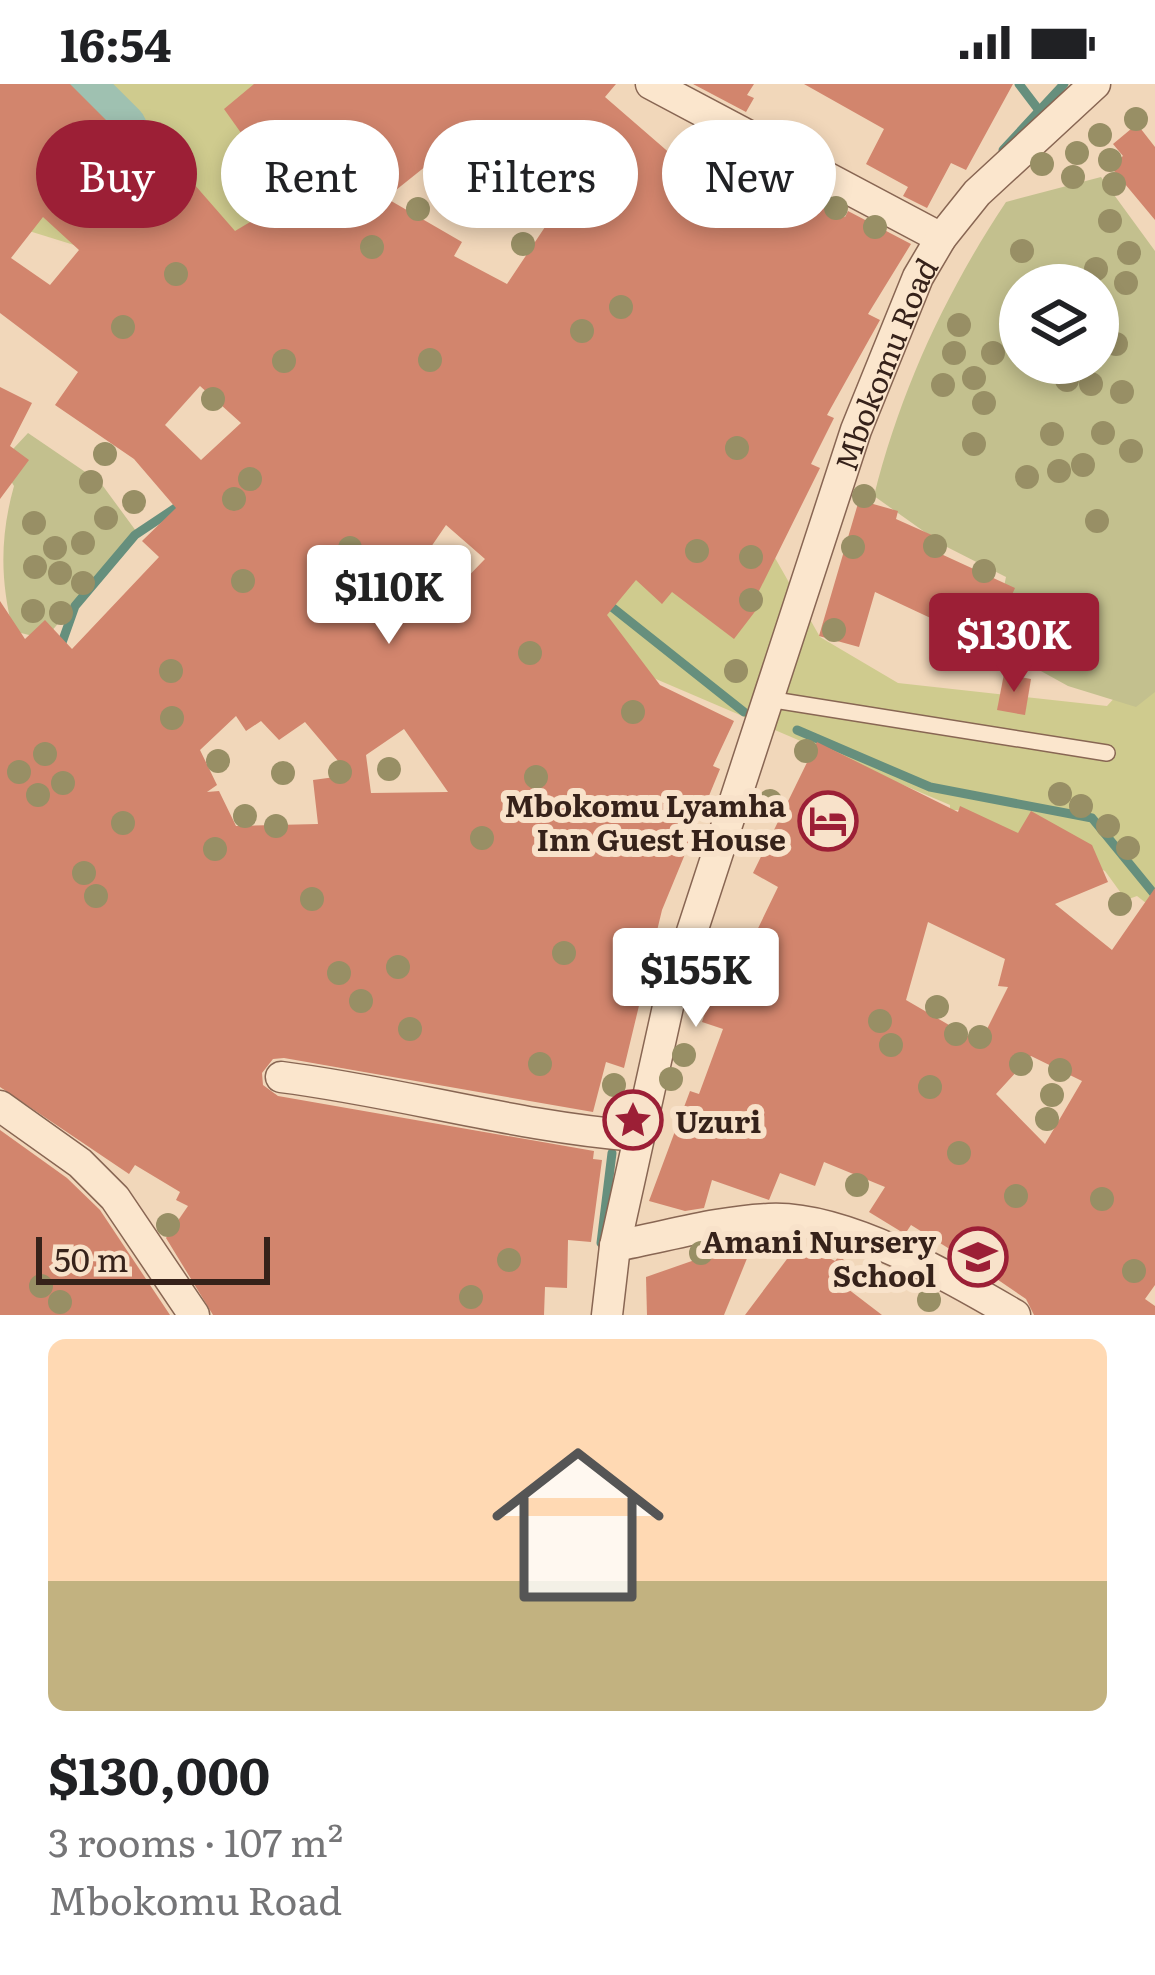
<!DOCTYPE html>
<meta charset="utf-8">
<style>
body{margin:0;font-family:Literata,serif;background:#f2f2f2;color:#202124;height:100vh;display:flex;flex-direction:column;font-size:45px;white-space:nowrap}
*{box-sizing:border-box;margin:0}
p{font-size:39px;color:#757577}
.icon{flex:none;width:66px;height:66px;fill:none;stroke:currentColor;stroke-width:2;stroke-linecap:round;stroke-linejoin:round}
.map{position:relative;height:1231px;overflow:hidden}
.sheet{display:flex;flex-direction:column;background:#fff;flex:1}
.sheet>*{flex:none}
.banner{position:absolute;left:36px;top:36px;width:1083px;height:108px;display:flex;gap:24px}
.fabs{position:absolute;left:999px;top:180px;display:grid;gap:24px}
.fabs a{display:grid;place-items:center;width:120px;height:120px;border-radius:50%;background:#fff;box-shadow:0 6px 18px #0003;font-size:60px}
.scale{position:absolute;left:36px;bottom:30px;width:234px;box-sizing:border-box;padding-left:12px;border:6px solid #36221a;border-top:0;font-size:33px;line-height:42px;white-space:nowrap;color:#36221a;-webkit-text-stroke:9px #f8e2ca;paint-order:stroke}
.price{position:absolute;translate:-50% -102px;padding:0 27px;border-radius:12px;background:#fff;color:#222;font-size:39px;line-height:78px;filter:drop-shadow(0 3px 6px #0008)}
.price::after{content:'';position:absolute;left:50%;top:72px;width:36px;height:27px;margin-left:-18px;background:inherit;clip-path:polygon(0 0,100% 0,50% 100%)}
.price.active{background:#9c1f36;color:#fff}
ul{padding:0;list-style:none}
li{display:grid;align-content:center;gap:24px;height:636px;padding:0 48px}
li span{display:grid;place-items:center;height:372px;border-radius:18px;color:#555}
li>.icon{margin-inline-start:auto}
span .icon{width:216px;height:216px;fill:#fffc;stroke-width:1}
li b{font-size:51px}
.chip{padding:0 42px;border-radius:54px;background:#fff;box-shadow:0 6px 18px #0003;font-size:42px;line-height:108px}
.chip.active{background:#9c1f36;color:#fff}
.status{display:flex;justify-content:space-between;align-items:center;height:84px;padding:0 60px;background:#fff;direction:ltr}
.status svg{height:33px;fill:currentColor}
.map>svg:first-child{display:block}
</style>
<div class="status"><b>16:54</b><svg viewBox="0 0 49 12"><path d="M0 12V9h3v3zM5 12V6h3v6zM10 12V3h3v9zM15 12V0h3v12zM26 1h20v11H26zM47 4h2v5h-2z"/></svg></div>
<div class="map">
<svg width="1155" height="1231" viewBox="0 0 1155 1231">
<rect width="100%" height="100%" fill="#f1d7ba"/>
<polygon fill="#cfcb8e" points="0,0 271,0 300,67 766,458 820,553 898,599 1107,622 1155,570 1155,826 1137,812 1126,816 1105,787 963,726 950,726 950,721 595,569 331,334 87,165 0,138"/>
<g fill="#c3c08e" fill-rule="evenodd">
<path d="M1101,93L1155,167V608L1136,623L1068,602L992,560L1006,493L943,461L874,412C900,307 946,208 1006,118ZM1020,201H1098V279H1020Z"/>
<path d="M28,349L100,398L136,447L45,555L13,547C0,496 0,452 14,402L0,379Z"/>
</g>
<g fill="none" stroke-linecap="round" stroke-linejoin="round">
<g stroke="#668f7d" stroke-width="9">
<polyline points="1019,0 1038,25"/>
<polyline points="1003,66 1064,0"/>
<polyline points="603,516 744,628"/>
<polyline points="59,567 75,522 135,451 183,419"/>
<polyline points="797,646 930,703 1092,734 1155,811"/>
<polyline points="601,1159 612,1069"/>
</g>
<polyline stroke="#9fc1b1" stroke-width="57" points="73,0 119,46 134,80 190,153"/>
</g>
<g fill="#d2856d" fill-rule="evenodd">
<path d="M0,0H70L113,43L125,104L166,68L235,147L274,124L254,98L268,87L224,25L254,0H616L605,13L680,78L698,47L845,133L848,127L911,160L868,230L880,236L827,331L834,334L811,380L820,384L754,517L760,521L734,555L672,508L662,520L636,496L607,531L660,601L734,637L713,682L720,685L662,826L624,984L606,978L593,1028L284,974L273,975L262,989L263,1001L278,1012L594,1067L593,1075L602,1076L591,1158L568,1156L567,1204L545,1203L544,1231H213L166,1154L188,1122L176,1116L180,1108L135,1081L129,1090L0,1003V517L25,555L45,536L72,565L159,473L142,457L176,424L134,375L55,321L78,288L0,229ZM436,74L547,140L507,200L454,172L462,158L386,114ZM43,133L79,166L50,201L11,174ZM200,302L241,339L201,376L165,341ZM446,441L485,475L453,508L418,482ZM236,632L246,647L261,637L279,656L305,638L350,691L313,696L318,740L236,742L219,707L207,708L217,701L200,666ZM404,645L448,708L371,709L366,671Z"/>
<polygon points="693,0 754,0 747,11 754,14 746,28"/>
<polygon points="804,0 1013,0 966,86 951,79 927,124 903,112 908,103 866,80 884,45"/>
<polygon points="1137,40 1155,63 1155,136 1110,82 1123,72 1113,60"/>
<polygon points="0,303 32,319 10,362 29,376 0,415"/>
<polygon points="859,416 898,427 896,435 934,452 928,464 1015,504 1003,531 1031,547 1016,574 875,508 859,563 819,552"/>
<polygon points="1004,590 1031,595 1025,631 997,626"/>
<path d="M817,658L958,728L960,722L1018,749L1031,727L1092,761L1108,798L1055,820L1112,866L1155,804V1201L1145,1215L1155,1222V1231H1034L1026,1215L985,1187L911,1141L905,1150L869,1128L885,1103L824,1078L815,1102L780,1089L769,1116L712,1096L704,1124L685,1127L649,1117L690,1007L699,1010L723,945L702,938L719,886L733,890L743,863L748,865L778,803L753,789ZM928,838L1005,875L998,902L1008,903L980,959L906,916ZM1031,972L1082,997L1045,1060L996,1010Z"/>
<polygon points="0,1046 67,1094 100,1126 170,1231 0,1231"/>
<polygon points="799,1159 835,1177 839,1172 859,1188 848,1205 882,1231 745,1231"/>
<polygon points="732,1163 748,1172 724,1231 647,1231 646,1193"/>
</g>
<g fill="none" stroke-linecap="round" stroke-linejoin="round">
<defs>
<polyline id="service" points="768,615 1107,669"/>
<g id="minor">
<polyline points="651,0 941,154"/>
<path d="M281,993C401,1008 517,1043 637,1052"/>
<polyline points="0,1022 80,1079 115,1114 194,1231"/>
<path d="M615,1162C665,1153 718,1137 769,1135C844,1131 952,1194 1015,1231"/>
<path id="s1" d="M607,1231L615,1162L669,918L856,346L918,193L941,154L977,109L1095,0"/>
</g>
</defs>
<use href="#service" stroke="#886653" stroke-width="18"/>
<use href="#minor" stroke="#886653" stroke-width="33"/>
<use href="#service" stroke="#fbe6cd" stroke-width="15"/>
<use href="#minor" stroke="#fbe6cd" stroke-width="30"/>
</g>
<g fill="#988f65">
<circle cx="1136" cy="35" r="12"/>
<circle cx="1100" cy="51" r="12"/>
<circle cx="805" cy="60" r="12"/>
<circle cx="683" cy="66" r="12"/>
<circle cx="1077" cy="69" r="12"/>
<circle cx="716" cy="72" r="12"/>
<circle cx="1110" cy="76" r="12"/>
<circle cx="1042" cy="80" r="12"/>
<circle cx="739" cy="82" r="12"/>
<circle cx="441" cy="85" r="12"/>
<circle cx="1073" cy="93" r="12"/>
<circle cx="1114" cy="100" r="12"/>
<circle cx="788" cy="110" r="12"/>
<circle cx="812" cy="114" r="12"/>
<circle cx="585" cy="115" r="12"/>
<circle cx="836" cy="124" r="12"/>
<circle cx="418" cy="125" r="12"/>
<circle cx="289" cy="131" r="12"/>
<circle cx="1110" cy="137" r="12"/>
<circle cx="875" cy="143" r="12"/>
<circle cx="523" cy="160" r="12"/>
<circle cx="372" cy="163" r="12"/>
<circle cx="1022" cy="167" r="12"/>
<circle cx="1129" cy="169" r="12"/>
<circle cx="1096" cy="185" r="12"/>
<circle cx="176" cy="190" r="12"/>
<circle cx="1126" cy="199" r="12"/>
<circle cx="621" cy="223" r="12"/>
<circle cx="959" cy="241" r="12"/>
<circle cx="123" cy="243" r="12"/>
<circle cx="582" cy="247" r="12"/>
<circle cx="1116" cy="260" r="12"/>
<circle cx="954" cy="269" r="12"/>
<circle cx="993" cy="269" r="12"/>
<circle cx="430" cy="276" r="12"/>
<circle cx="284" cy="277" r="12"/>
<circle cx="974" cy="294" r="12"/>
<circle cx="1067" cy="296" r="12"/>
<circle cx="1091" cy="300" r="12"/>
<circle cx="943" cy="301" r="12"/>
<circle cx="1122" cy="308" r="12"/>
<circle cx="213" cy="315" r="12"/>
<circle cx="984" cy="319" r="12"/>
<circle cx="1103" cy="349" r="12"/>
<circle cx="1052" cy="350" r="12"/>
<circle cx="974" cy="360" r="12"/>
<circle cx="737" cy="364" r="12"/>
<circle cx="1131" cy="367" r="12"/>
<circle cx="105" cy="370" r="12"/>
<circle cx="1083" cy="381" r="12"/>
<circle cx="1059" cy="387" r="12"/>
<circle cx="1027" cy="393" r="12"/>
<circle cx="250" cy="395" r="12"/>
<circle cx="91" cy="398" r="12"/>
<circle cx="864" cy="412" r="12"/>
<circle cx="234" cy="415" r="12"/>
<circle cx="134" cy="418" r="12"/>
<circle cx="106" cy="434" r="12"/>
<circle cx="1097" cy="437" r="12"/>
<circle cx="34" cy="439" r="12"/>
<circle cx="83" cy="459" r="12"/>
<circle cx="935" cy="462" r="12"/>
<circle cx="853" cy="463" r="12"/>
<circle cx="55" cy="464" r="12"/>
<circle cx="350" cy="464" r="12"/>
<circle cx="697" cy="467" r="12"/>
<circle cx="751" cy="473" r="12"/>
<circle cx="35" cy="483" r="12"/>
<circle cx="984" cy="487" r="12"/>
<circle cx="60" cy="489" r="12"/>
<circle cx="243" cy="497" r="12"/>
<circle cx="83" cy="499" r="12"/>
<circle cx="426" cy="511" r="12"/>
<circle cx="751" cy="516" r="12"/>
<circle cx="33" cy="527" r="12"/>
<circle cx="61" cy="529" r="12"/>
<circle cx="834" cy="546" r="12"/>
<circle cx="530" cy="569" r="12"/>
<circle cx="171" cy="587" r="12"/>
<circle cx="736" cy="587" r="12"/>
<circle cx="633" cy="628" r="12"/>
<circle cx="172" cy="634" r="12"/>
<circle cx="806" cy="667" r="12"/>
<circle cx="45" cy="670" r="12"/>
<circle cx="218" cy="677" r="12"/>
<circle cx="389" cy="685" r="12"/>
<circle cx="19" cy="688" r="12"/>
<circle cx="340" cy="688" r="12"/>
<circle cx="283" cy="689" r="12"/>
<circle cx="536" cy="693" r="12"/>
<circle cx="63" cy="699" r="12"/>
<circle cx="1060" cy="710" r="12"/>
<circle cx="38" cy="711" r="12"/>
<circle cx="770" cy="717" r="12"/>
<circle cx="1081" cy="722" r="12"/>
<circle cx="245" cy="732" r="12"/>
<circle cx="123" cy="739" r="12"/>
<circle cx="276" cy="742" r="12"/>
<circle cx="1108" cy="742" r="12"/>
<circle cx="482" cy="754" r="12"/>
<circle cx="1128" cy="764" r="12"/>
<circle cx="215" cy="765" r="12"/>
<circle cx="84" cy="789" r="12"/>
<circle cx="96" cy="812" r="12"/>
<circle cx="312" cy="815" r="12"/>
<circle cx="1120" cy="820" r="12"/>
<circle cx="564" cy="869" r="12"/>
<circle cx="398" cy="883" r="12"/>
<circle cx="339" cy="889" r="12"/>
<circle cx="361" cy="917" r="12"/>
<circle cx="937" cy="923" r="12"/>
<circle cx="880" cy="937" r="12"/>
<circle cx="410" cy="945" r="12"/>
<circle cx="956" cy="950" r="12"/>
<circle cx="980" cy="953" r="12"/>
<circle cx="891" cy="961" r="12"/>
<circle cx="684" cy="971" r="12"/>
<circle cx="540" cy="980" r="12"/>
<circle cx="1021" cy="980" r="12"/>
<circle cx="1060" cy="986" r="12"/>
<circle cx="671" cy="995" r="12"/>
<circle cx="614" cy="1001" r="12"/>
<circle cx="930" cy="1003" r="12"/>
<circle cx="1052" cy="1011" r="12"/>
<circle cx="1047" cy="1035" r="12"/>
<circle cx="959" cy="1069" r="12"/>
<circle cx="857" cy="1101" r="12"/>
<circle cx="1016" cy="1112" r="12"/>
<circle cx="1102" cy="1115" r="12"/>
<circle cx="168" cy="1141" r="12"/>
<circle cx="701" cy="1169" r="12"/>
<circle cx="509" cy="1176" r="12"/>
<circle cx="1134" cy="1187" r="12"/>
<circle cx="41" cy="1202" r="12"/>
<circle cx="471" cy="1213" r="12"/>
<circle cx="929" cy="1216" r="12"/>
<circle cx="60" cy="1218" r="12"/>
</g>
<defs>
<symbol id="hotel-ring" viewBox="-11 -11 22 22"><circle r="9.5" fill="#f8e2ca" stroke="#9c1f36" stroke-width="1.5"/><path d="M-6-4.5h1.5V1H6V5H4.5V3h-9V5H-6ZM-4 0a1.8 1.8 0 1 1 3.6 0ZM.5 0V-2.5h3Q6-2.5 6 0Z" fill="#9c1f36"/></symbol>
<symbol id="sight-ring" viewBox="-11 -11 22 22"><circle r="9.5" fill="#f8e2ca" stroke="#9c1f36" stroke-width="1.5"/><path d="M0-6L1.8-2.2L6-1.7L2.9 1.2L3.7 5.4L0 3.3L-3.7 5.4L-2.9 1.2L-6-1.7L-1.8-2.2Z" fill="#9c1f36"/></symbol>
<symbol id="school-ring" viewBox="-11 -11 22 22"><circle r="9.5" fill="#f8e2ca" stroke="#9c1f36" stroke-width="1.5"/><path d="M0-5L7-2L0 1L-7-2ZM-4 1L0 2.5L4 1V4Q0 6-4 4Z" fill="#9c1f36"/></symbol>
</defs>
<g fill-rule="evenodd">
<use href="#hotel-ring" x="795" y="704" width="66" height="66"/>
<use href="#sight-ring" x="600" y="1003" width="66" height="66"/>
<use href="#school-ring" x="945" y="1140" width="66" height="66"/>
</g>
<g text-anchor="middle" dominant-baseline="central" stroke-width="12" stroke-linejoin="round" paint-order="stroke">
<g font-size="30" fill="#36221a" stroke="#f8e2ca">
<text stroke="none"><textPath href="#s1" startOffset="993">Mbokomu Road</textPath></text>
</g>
<g font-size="30" font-weight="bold" fill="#36221a" stroke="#f8e2ca" text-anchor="end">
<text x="786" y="720">Mbokomu Lyamha<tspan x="786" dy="34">Inn Guest House</tspan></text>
<text x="675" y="1036" text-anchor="start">Uzuri</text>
<text x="936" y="1156">Amani Nursery<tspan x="936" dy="34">School</tspan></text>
</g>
</g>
</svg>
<div class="fabs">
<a><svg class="icon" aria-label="layers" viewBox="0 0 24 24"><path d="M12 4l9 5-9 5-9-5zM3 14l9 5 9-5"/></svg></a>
</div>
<div class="scale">50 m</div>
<b class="price" style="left:389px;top:563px">$110K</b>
<b class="price active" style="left:1014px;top:611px">$130K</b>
<b class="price" style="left:696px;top:946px">$155K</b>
<div class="banner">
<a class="chip active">Buy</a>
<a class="chip">Rent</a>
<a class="chip">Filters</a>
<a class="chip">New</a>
</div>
</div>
<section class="sheet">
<ul>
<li><span style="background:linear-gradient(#ffd9b3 65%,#c2b280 0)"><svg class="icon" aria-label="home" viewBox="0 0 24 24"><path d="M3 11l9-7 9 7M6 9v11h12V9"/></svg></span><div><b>$130,000</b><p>3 rooms · 107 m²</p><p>Mbokomu Road</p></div></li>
</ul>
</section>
